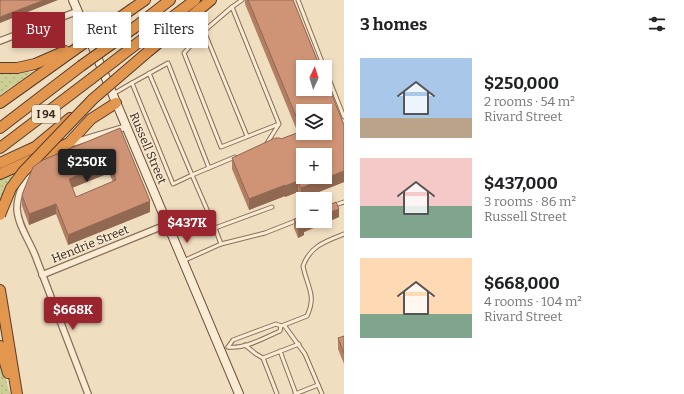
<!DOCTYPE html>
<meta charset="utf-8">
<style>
body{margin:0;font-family:Bitter,serif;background:#f6f6f6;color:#202124;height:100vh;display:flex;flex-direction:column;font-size:15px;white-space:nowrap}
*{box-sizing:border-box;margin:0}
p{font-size:13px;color:#757577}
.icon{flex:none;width:22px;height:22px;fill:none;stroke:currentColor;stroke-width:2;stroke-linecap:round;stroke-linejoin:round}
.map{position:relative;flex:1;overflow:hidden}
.side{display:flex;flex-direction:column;background:#fff;width:340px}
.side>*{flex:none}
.top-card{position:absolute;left:12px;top:12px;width:272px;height:36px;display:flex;gap:8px}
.needle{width:26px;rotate:4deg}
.tools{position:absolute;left:296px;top:60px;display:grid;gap:8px}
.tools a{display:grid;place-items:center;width:36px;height:36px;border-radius:0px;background:#fff;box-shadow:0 2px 6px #0003;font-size:20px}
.price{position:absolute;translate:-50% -34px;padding:0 9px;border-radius:4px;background:#9b252f;color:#fff;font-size:13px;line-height:26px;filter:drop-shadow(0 1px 2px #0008)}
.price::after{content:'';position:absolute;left:50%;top:24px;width:12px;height:9px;margin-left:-6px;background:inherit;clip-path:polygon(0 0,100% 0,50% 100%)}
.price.current{background:#222;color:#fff}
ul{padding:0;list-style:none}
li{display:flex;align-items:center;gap:12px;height:100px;padding:0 16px}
li span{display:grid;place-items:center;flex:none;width:112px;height:80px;border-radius:0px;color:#555}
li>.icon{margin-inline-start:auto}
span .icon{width:48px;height:48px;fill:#fffc;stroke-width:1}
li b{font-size:17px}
h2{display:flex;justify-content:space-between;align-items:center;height:48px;padding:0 16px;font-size:17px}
.pill{padding:0 14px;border-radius:0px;background:#fff;box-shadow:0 2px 6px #0003;font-size:14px;line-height:36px}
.pill.current{background:#9b252f;color:#fff}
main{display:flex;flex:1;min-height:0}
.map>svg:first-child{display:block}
</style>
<main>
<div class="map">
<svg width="344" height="394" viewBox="0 0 344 394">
<defs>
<pattern id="grass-dots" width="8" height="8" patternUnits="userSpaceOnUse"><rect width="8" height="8" fill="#ccce94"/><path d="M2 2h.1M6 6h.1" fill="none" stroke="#b0b17f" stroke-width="1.8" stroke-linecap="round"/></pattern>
</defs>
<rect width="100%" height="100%" fill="#f0dec1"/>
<g fill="url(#grass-dots)">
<polygon points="33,72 0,95 0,73"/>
<polygon points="25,167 0,204 0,179"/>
<polygon points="0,358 10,394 0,394"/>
</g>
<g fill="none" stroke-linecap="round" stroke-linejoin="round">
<defs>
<g id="lane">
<polyline points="298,0 324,67"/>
<polyline points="232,7 242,0"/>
<polyline points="204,31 247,136"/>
<polyline points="325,69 344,117"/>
<polyline points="149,73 192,175 173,184 132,83 168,63 209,168"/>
<polyline points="113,94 132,83"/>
<polyline points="267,143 279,124 232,7 204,31 184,53 221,147 279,124"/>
<polyline points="335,205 344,202"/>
<polyline points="215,228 192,175 235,157"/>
<polyline points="221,244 265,233 303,218"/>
<polyline points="183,261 221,244 215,228 272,207"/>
<path d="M284,325L307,316C317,295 307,287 303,266C310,246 326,241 344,234"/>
<polyline points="245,345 256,354 263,358 277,394"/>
<polyline points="228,347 233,340 276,324 281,326 284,325 305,354 322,394"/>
<path d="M228,347C245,349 264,338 280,331L281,326"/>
<polyline points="280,351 296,394"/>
<polyline points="263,358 299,344"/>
<polyline points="295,394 318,385"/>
</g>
<g id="street">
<polyline points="0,41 78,11"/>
<polyline points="69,144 126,127"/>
<path d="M36,170C24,176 17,196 17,209C18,225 29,240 35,255C53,301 70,348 88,394"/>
<polyline points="42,275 168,224"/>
</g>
<polyline id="secondary" points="73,0 239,394"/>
<g id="highway">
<polyline points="132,9 145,0"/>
<polyline points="134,28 170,0"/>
<polyline points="139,42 195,0"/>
<polyline points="150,50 211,0"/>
<polyline points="0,68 17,68 35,64 65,51"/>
<polyline points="0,103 73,51"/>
<polyline points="0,128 81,66"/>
<polyline points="0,148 91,79"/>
<polyline points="0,163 35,147 70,118"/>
<polyline points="0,174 69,143 91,119 116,103"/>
<polyline points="0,290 17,394"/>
<polyline points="0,346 8,373"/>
</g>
</defs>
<use href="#lane" stroke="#8a6f58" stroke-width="5"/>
<use href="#street" stroke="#8a6f58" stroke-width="8"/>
<use href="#secondary" stroke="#6c503b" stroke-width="10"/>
<use href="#highway" stroke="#573d2c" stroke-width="12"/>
<use href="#lane" stroke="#faecd4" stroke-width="3"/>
<use href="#street" stroke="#faecd4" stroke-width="5.5"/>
<use href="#secondary" stroke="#faecd4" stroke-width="8"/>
<use href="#highway" stroke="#e3964e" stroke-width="10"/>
<defs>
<g id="highway-bridge">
<polyline points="73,51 132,9"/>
<polyline points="81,66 134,28"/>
<polyline points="91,79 139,42"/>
<polyline points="0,215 11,188 23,172 93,99 150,50"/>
</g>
</defs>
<use href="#highway-bridge" stroke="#573d2c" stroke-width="12" stroke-linecap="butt"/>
<use href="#highway-bridge" stroke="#e3964e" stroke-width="10"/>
</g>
<g fill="#b27f65" fill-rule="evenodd">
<polygon points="245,0 293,0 344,125 344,182 301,199 298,192 285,197 285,196 249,210 232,169 232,158 298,133 245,4"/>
<path d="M120,128L150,212L68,245L56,214L29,225L22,206V195ZM109,173L113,182L76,197L72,188Z"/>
<polygon points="339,217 304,232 304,235 298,238 294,228 294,219"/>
<polygon points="344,336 344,364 338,349 338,338"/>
</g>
<g fill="#916852">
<polygon points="44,0 58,0 0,23 0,17"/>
<polygon points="109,162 109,173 69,189 69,179"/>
<polygon points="344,171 344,182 301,199 301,188"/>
<polygon points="298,181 298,192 285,197 285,186"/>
<polygon points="285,185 285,196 249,210 249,199"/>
<polygon points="150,201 150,212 68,245 68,235"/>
<polygon points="56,204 56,214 29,225 29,214"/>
<polygon points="339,209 339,217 304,232 304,235 298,238 298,229 302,224 309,221 325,221 325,214"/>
</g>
<g fill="#cf9475" stroke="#916852" fill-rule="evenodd">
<polygon points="0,0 44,0 0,17"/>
<path d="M248,0H293L320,67H303V89H325V78L344,125V171L301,188L298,181L285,186V185L249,199L232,158L275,138H280L281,139L302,131ZM303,111H325V133H303ZM303,155H325V177H303Z"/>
<path d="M120,128L150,201L68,235L56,204L29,214L22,195L33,167L43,160ZM109,162L116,180L76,197L69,179Z"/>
<polygon points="336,202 339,209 325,214 325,207"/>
<polygon points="303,216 303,221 309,221 302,224 304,227 298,229 294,219"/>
<polygon points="344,336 344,353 338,338"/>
</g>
<g text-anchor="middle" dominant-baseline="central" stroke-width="3" stroke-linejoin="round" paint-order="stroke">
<rect fill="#f7e9d1" stroke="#726253" stroke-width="1" x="32" y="105" width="28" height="18" rx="3"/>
<g font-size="11" font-weight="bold" fill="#39281d">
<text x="46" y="114">I 94</text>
</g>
<g font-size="12" fill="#39281d" stroke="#f7e9d1">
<text transform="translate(148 148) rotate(67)">Russell Street</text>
<text transform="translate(90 244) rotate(-22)">Hendrie Street</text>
</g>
</g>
</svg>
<div class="tools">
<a><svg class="needle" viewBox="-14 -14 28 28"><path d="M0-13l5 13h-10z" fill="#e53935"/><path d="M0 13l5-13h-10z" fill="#757577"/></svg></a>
<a><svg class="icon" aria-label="layers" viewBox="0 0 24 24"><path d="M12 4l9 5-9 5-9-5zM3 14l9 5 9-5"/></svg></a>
<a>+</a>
<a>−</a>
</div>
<b class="price current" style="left:87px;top:183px">$250K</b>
<b class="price" style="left:187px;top:244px">$437K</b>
<b class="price" style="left:73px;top:331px">$668K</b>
<div class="top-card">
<a class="pill current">Buy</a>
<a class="pill">Rent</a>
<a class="pill">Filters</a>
</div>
</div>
<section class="side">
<h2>3 homes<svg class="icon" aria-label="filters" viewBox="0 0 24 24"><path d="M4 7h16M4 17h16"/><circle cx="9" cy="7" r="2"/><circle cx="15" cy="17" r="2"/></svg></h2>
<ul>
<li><span style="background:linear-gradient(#a9c7e8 75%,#b9a48a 0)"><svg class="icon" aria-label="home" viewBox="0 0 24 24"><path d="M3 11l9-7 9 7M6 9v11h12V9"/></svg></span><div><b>$250,000</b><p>2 rooms · 54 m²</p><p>Rivard Street</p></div></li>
<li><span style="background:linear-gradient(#f6c9c9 60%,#7fa58c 0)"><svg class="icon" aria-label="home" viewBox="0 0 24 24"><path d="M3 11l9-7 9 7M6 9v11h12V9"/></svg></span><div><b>$437,000</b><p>3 rooms · 86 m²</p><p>Russell Street</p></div></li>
<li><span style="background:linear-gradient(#ffd9b3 70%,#7fa58c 0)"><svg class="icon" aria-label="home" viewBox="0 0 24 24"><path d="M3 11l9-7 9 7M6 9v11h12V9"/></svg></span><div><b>$668,000</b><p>4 rooms · 104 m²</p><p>Rivard Street</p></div></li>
</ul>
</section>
</main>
